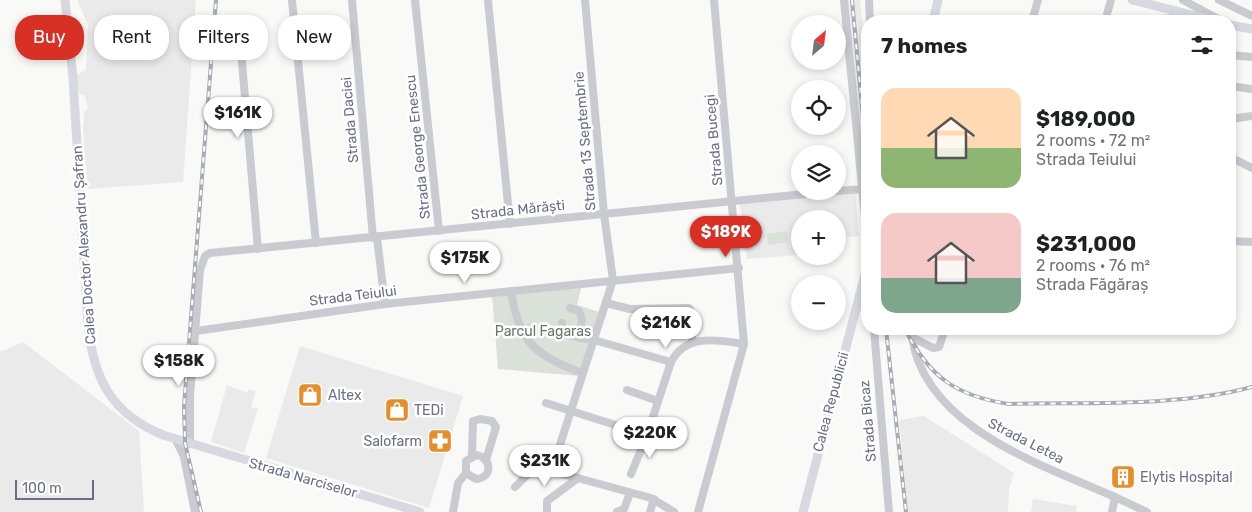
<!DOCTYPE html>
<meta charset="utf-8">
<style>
body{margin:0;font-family:Rubik,sans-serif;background:#f6f6f6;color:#202124;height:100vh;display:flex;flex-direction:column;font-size:19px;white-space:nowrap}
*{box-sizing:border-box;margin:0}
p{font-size:16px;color:#757577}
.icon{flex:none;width:28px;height:28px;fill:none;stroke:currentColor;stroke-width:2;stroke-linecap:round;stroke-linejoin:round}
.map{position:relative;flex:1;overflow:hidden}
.details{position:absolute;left:861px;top:15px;width:375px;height:320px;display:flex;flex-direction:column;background:#fff;border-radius:20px;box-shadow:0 2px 8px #0003}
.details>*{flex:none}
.banner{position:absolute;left:15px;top:15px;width:475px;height:45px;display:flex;gap:10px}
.needle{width:32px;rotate:28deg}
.buttons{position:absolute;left:791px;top:15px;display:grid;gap:10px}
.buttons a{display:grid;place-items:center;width:55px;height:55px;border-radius:50%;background:#fff;box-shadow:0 2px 8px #0003;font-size:25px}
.scale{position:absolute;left:15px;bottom:12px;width:79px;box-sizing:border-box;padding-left:5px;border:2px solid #687088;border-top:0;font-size:14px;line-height:18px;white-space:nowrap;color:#687088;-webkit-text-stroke:4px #fff;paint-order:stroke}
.price{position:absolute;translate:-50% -42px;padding:0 11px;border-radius:18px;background:#fff;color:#222;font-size:16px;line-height:32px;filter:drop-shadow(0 1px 2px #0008)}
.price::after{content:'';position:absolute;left:50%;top:30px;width:15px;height:11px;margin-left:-8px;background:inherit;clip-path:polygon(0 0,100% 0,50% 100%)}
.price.selected{background:#d93025;color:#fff}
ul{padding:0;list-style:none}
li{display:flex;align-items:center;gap:15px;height:125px;padding:0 20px}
li span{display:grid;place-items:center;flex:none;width:140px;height:100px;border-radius:15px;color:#555}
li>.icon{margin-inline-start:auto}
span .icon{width:60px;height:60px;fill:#fffc;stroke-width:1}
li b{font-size:21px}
h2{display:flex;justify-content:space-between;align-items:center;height:60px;padding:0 20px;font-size:21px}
.pill{padding:0 18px;border-radius:20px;background:#fff;box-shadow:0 2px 8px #0003;font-size:18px;line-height:45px}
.pill.selected{background:#d93025;color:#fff}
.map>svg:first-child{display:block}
</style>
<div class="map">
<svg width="1252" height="512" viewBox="0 0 1252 512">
<rect width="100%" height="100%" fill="#f9f9f7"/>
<g fill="#eaeaea">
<polygon points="77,0 196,0 183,182 88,189 83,132 84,112 88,109 85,96 79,93 77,75 86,70 88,25"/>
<polygon points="848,0 860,0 868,78 867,207"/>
<polygon points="855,192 859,236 838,238 838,219 800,219 798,255 747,259 740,204"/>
<polygon points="23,342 139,431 144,512 0,512 0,352"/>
<polygon points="300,346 463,396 429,508 266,458"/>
<polygon points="227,385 247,393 249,389 256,391 251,407 258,409 244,453 211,442"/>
<polygon points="924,416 1014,473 1009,489 1008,512 908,512 899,420"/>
<polygon points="1033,499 1077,506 1076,512 1031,512"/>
</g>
<g fill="#d9e1d8">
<polygon points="787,231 788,242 768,245 767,234"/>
<polygon points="582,285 577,305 599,312 579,376 498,369 492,295"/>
</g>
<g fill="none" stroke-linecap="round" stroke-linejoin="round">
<g stroke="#cacbd0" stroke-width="8">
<polyline points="292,0 316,243"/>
<polyline points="352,0 373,238"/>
<polyline points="415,0 439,231"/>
<polyline points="488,0 510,224"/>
<polyline points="844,0 868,248"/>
<polyline points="869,0 870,21"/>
<polyline points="1183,0 1222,21"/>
<polyline points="1219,0 1252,16"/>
<polyline points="1032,21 1038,0"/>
<polyline points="1105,21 1111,0"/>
<polyline points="1146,21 1191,16"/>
<polyline points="239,27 258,249"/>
<polyline points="1230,55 1252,57"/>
<polyline points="1230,86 1252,89"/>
<polyline points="1230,119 1252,116"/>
<polyline points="1230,157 1252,168"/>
<polyline points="838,191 862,189"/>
<polyline points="377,238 385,304"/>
<polyline points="1230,241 1252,242"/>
<path d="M511,291C518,341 536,357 583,373"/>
<polyline points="606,303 630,309 689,308 691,311 692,342"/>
<polyline points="570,308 579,311 582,319 579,338"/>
<polyline points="874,329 889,512"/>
<polyline points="910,329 912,337 933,348 939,347 945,329"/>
<polyline points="196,331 385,304 739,268"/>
<polyline points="522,332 531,328 594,340 671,362"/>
<polyline points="560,334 562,323"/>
<path d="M912,337C925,428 1043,465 1115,497L1112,512"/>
<polyline points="627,390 658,401"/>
<polyline points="546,403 647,435"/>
<polyline points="176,440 184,457 195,512"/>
<polyline points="190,444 190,396 200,270 205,256 210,253 835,191"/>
<polyline points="557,454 613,280 604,214 585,0"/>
<polyline points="472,456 473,421 480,419 492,421 496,427 486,460"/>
<path d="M631,474L647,435L671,362C686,333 718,340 744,344"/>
<polyline points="515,487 531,471 552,471 651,498 674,512"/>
<polyline points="1115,497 1147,512"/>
<path d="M453,512L458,483L466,473V461L476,455C492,457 493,478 476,479L466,473"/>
<polyline points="547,512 547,501 578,478"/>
<polyline points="617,512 624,509 630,493"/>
<polyline points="650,512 654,499"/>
<polyline points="698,512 744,344 714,0"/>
</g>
<g stroke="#d8d9e0" stroke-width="9">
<path d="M65,0L73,78L88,326C94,380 112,414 163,435L420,512"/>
<polyline points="1132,0 1216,21"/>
<polyline points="933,21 938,0"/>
<polyline points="1230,25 1252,29"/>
<polyline points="803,512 868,263"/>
</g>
<defs>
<g id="rail">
<polyline points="852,0 868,171"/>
<polyline points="886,329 906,512"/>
<path d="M905,329C929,377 956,396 1009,404C1085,402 1179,407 1252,387"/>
<polyline points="201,512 185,443 184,406 216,0"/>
</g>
</defs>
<use href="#rail" stroke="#a9acb4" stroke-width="4"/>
<use href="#rail" stroke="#fff" stroke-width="2" stroke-dasharray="5.5" stroke-linecap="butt"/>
</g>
<defs>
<symbol id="shop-square" viewBox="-11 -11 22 22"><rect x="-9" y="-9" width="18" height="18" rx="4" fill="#e58e2b" stroke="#fff"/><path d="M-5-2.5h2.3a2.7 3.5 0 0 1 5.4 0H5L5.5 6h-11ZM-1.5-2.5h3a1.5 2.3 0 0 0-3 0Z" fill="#fff"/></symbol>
<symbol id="pharmacy-square" viewBox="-11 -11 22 22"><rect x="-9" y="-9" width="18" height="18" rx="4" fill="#e58e2b" stroke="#fff"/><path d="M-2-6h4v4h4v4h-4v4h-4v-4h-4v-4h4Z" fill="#fff"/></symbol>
<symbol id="building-square" viewBox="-11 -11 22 22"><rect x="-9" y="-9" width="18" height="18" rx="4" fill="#e58e2b" stroke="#fff"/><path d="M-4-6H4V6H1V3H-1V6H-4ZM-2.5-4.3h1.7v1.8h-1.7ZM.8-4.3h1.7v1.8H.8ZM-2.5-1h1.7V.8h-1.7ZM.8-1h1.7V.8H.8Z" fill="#fff"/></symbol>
</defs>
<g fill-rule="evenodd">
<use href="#shop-square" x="296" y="381" width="28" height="28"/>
<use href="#shop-square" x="383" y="396" width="28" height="28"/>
<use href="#pharmacy-square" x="426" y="427" width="28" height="28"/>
<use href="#building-square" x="1109" y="463" width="28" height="28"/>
</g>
<g text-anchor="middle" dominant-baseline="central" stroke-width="5" stroke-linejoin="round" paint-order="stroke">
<g font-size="14" fill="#687088" stroke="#fff">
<text transform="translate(350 120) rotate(-95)">Strada Daciei</text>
<text transform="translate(714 140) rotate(-95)">Strada Bucegi</text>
<text transform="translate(585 141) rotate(-95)">Strada 13 Septembrie</text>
<text transform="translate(418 147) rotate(-96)">Strada George Enescu</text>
<text transform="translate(518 210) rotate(-6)">Strada Mărăști</text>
<text transform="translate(84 245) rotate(-94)">Calea Doctor Alexandru Șafran</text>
<text transform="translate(353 296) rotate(-7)">Strada Teiului</text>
<text transform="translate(831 402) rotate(-75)">Calea Republicii</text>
<text transform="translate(868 421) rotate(-95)">Strada Bicaz</text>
<text transform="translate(1026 441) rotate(27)">Strada Letea</text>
<text transform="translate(303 478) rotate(16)">Strada Narciselor</text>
</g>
<g font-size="14" fill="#637a65" stroke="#fff">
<text x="543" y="331">Parcul Fagaras</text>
</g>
<g font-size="14" fill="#687088" stroke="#fff" text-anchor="start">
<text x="328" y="395">Altex</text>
<text x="414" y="410">TEDi</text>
<text x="422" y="441" text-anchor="end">Salofarm</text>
<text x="1140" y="477">Elytis Hospital</text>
</g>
</g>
</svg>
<div class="buttons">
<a><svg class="needle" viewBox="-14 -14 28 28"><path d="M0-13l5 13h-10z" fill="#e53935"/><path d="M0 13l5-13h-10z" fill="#757577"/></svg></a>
<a><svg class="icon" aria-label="locate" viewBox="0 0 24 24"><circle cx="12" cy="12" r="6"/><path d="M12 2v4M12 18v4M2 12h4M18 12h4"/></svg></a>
<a><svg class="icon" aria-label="layers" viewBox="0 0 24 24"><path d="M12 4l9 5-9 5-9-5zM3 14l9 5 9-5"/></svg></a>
<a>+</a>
<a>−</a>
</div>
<div class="scale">100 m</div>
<b class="price" style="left:238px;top:139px">$161K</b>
<b class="price selected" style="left:726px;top:258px">$189K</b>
<b class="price" style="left:465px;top:284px">$175K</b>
<b class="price" style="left:666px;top:349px">$216K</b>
<b class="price" style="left:179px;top:387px">$158K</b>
<b class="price" style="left:650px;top:459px">$220K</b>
<b class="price" style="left:545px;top:487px">$231K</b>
<div class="banner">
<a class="pill selected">Buy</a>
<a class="pill">Rent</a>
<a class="pill">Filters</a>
<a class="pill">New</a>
</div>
<section class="details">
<h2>7 homes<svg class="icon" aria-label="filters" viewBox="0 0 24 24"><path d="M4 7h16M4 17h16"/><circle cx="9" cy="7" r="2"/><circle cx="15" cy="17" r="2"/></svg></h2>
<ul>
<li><span style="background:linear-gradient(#ffd9b3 60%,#8fb573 0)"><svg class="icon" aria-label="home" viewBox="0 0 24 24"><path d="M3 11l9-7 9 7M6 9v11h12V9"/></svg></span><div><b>$189,000</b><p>2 rooms · 72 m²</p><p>Strada Teiului</p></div></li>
<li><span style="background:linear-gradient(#f6c9c9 65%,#7fa58c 0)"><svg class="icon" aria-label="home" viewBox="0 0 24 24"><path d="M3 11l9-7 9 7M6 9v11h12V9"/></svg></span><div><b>$231,000</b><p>2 rooms · 76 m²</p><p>Strada Făgăraș</p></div></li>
</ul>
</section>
</div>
